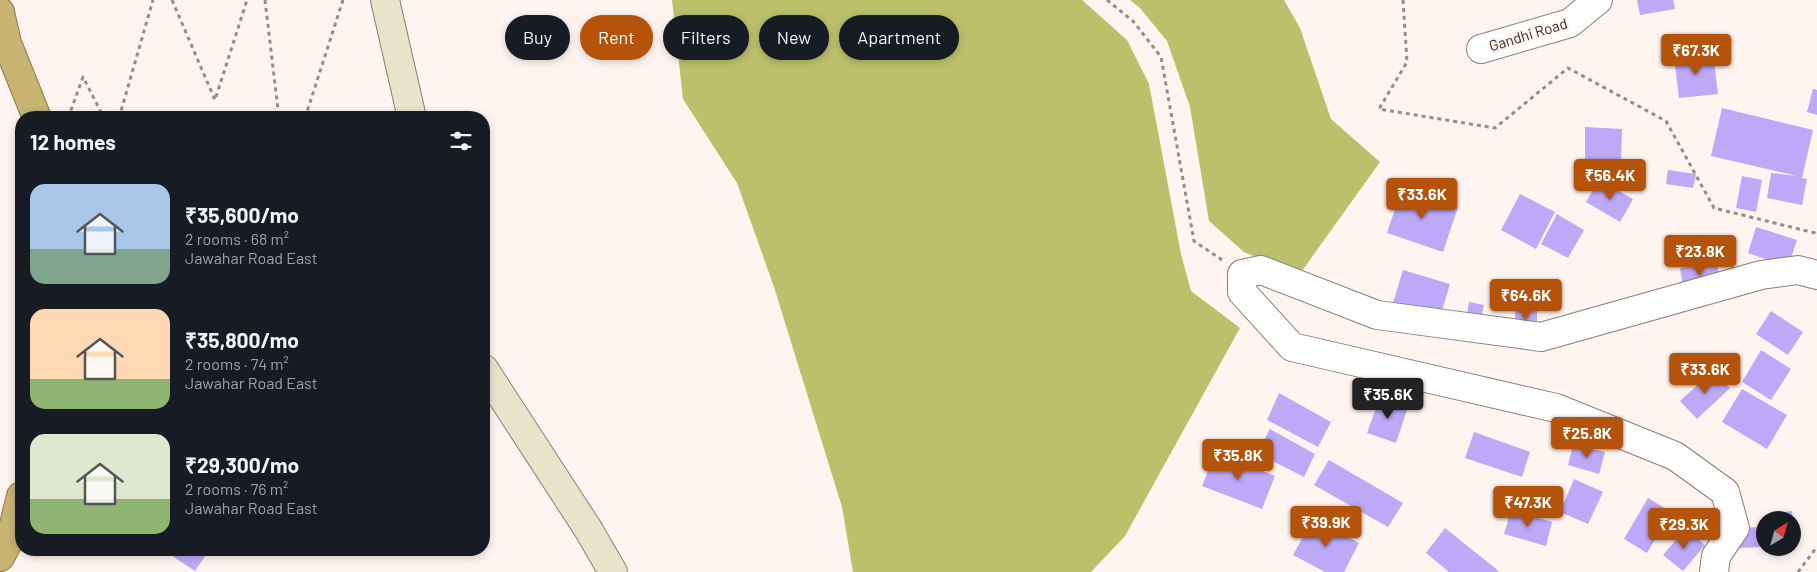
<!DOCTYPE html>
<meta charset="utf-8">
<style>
body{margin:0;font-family:Barlow,sans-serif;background:#20242c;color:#f1f3f6;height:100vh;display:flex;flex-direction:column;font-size:19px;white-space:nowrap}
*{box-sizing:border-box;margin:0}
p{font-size:16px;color:#9ea1a6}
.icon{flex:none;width:28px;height:28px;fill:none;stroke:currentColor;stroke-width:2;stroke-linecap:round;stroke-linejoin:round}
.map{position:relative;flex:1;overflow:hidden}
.panel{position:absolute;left:15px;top:111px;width:475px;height:445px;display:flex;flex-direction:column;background:#171b24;border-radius:20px;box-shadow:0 2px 8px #0003}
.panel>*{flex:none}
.guide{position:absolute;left:505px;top:15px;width:475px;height:45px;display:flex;gap:10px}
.needle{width:32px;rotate:37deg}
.buttons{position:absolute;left:1756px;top:511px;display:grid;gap:10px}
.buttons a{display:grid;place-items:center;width:45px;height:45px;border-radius:50%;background:#171b24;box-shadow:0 2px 8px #0003;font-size:25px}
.price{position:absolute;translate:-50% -42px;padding:0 11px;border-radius:5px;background:#b45309;color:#fff;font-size:16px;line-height:32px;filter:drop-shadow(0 1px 2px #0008)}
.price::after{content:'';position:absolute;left:50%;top:30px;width:15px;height:11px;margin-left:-8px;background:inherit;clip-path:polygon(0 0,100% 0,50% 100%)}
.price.current{background:#222;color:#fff}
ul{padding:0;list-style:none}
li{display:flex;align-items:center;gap:15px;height:125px;padding:0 15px}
li span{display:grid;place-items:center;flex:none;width:140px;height:100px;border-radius:15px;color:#555}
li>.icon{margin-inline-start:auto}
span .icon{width:60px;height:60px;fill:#fffc;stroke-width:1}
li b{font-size:21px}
h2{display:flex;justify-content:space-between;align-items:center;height:60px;padding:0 15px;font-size:21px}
.pill{padding:0 18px;border-radius:22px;background:#171b24;box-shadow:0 2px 8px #0003;font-size:18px;line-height:45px}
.pill.current{background:#b45309;color:#fff}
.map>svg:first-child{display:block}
</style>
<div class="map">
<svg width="1817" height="572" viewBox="0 0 1817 572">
<rect width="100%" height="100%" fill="#fff4ef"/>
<g fill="#bac16a">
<polygon points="672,0 1082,0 1127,40 1149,84 1181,254 1191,291 1240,328 1125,536 1091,572 853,572 842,507 774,287 737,183 683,99"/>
<polygon points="1130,0 1284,0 1300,28 1331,119 1380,162 1299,275 1244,252 1209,221 1190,107 1167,41 1140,8"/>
</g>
<g fill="#bda9f7">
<polygon points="1637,0 1673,0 1675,9 1640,15"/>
<polygon points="1713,53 1718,94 1679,98 1674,57"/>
<polygon points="1813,89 1817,90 1817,115 1807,112"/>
<polygon points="1722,108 1813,130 1802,178 1807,179 1802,205 1767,198 1771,173 1797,176 1711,156"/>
<polygon points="1585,127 1622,129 1621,163 1585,162"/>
<polygon points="1668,170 1696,174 1693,188 1666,184"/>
<polygon points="1742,176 1762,180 1756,212 1736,208"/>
<polygon points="1599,180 1633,199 1620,222 1586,202"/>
<polygon points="1402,188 1458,207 1443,252 1387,233"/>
<polygon points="1520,194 1555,212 1536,249 1501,230"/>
<polygon points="1557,214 1584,230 1568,258 1541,244"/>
<polygon points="1756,227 1797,240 1788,267 1748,253"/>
<polygon points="1717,262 1720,284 1684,293 1680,268"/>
<polygon points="1403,270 1450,284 1439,321 1392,306"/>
<polygon points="1469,302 1484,305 1479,328 1465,325"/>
<rect x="1515" y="309" width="22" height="24"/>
<polygon points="1771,311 1803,332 1788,355 1756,334"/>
<polygon points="1761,350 1791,369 1771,400 1742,382"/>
<polygon points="1714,370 1730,388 1697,419 1680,401"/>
<polygon points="1742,389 1787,415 1767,449 1722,422"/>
<polygon points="1279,393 1331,422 1318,447 1267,420"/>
<polygon points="1380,397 1408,407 1396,443 1367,433"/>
<polygon points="1270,429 1315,454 1304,477 1257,453"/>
<polygon points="1474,432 1530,452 1522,477 1465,458"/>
<polygon points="1573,445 1605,452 1599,474 1568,465"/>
<polygon points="1215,453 1275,476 1262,509 1202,486"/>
<polygon points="1329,460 1403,503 1388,527 1314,485"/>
<polygon points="1574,479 1603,492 1588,524 1560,512"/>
<polygon points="1648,498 1671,512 1647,553 1624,539"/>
<polygon points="1511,510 1552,522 1546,546 1504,534"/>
<polygon points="1792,511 1793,520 1769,520 1768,514"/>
<polygon points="1313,519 1359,543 1344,572 1325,572 1293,555"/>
<polygon points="1762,527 1763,547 1736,548 1735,528"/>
<polygon points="1445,528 1495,568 1499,572 1449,572 1426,553"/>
<polygon points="1685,529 1705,545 1683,571 1663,555"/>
<polygon points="163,550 209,550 195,571"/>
</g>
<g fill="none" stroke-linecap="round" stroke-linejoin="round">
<defs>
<g id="minor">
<polyline points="1481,49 1570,23 1598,0"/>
<polyline points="1714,572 1716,556 1735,528 1725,492 1675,456 1556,408 1292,347 1242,292 1242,274 1261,270 1377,315 1541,337 1761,275 1798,270 1817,275"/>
</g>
<g id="secondary">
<polyline points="385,0 412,118"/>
<polyline points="484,369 588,529 613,572"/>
</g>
<g id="trunk">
<polyline points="0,12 7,43 37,118"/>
<polyline points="0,557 11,537 21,496"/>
</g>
</defs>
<use href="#minor" stroke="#897e78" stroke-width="30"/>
<use href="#secondary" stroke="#897e78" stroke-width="30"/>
<use href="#trunk" stroke="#8b7842" stroke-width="30"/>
<g stroke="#958d89" stroke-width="3" stroke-dasharray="4 4" stroke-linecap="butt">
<polyline points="172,0 215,100 247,0"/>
<polyline points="265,0 279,118"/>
<polyline points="1107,0 1133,21 1161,57 1194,241 1222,260"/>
<polyline points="1403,0 1407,62 1379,109 1495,128 1568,68 1666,121 1714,208 1815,233 1817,236"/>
<polyline points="68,118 83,77 104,118"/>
<polyline points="119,118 153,0"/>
<polyline points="305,118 343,0"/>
<polyline points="1798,572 1817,547"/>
</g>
<use href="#minor" stroke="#fff" stroke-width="28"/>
<use href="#secondary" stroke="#ebe2ca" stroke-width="28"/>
<use href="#trunk" stroke="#c8b372" stroke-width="28"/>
</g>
<g text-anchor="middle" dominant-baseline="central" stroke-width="5" stroke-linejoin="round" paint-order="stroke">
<g font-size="15" fill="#332e2b" stroke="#fff4ef">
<text transform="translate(1528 34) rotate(-17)">Gandhi Road</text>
</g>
</g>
</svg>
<div class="buttons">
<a><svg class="needle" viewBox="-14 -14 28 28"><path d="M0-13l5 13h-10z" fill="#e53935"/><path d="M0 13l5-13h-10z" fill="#9ea1a6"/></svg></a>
</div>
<b class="price" style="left:1696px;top:76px">₹67.3K</b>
<b class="price" style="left:1610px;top:201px">₹56.4K</b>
<b class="price" style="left:1422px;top:220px">₹33.6K</b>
<b class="price" style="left:1700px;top:277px">₹23.8K</b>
<b class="price" style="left:1526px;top:321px">₹64.6K</b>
<b class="price" style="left:1705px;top:395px">₹33.6K</b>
<b class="price current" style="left:1388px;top:420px">₹35.6K</b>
<b class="price" style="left:1587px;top:459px">₹25.8K</b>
<b class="price" style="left:1238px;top:481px">₹35.8K</b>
<b class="price" style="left:1528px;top:528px">₹47.3K</b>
<b class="price" style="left:1326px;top:548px">₹39.9K</b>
<b class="price" style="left:1684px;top:550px">₹29.3K</b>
<div class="guide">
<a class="pill">Buy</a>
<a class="pill current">Rent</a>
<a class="pill">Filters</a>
<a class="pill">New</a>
<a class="pill">Apartment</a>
</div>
<section class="panel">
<h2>12 homes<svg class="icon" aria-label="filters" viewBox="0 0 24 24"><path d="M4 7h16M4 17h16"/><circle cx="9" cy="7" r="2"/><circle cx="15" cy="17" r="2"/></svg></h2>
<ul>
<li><span style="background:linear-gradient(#a9c7e8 65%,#7fa58c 0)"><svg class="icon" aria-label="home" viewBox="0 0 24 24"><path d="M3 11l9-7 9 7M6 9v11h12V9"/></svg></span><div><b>₹35,600/mo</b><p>2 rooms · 68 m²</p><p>Jawahar Road East</p></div></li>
<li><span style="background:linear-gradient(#ffd9b3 70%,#8fb573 0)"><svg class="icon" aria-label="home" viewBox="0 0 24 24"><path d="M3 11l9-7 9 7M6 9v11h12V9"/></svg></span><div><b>₹35,800/mo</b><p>2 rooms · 74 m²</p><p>Jawahar Road East</p></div></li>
<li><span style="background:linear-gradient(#dfe7d0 65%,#8fb573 0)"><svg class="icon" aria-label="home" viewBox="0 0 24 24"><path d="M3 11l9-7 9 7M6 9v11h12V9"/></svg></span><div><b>₹29,300/mo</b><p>2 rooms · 76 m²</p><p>Jawahar Road East</p></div></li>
</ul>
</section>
</div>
